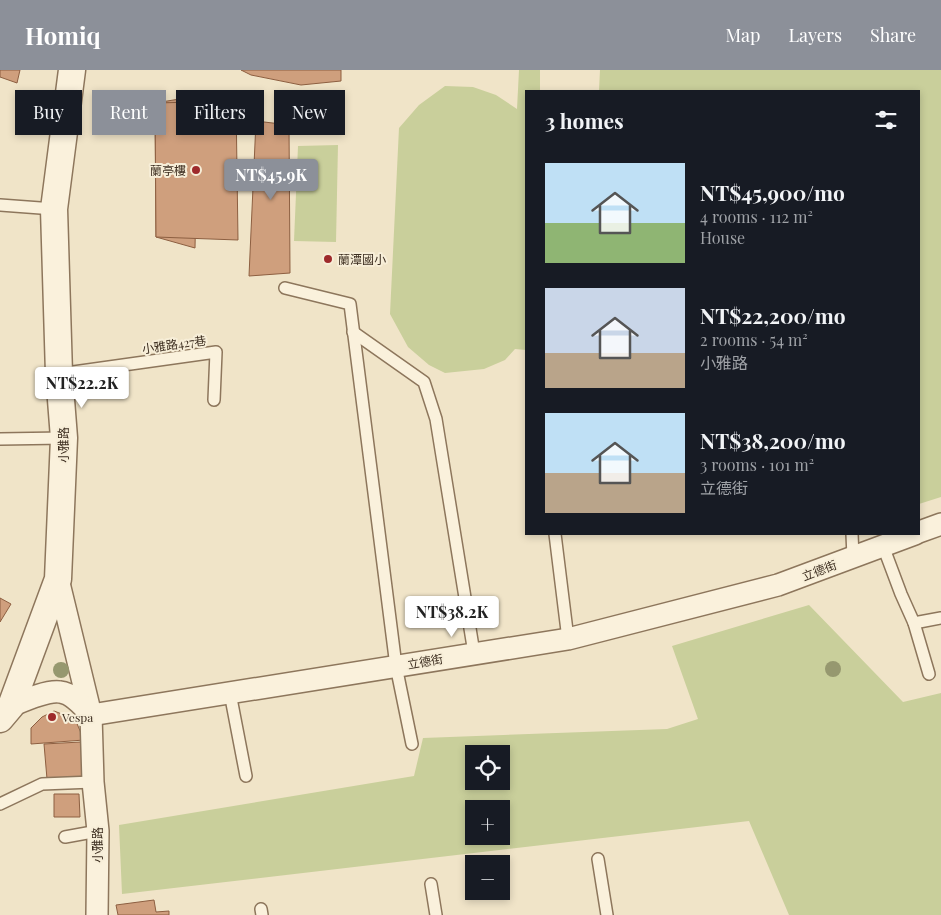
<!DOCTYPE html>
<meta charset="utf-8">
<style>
body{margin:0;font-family:"Playfair Display","Noto Sans TC",serif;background:#20242c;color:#f1f3f6;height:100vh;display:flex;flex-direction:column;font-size:19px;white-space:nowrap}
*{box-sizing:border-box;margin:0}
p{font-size:16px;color:#9ea1a6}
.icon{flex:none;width:28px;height:28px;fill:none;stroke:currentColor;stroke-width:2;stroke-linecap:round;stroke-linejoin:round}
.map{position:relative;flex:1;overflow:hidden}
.side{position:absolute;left:525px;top:20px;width:395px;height:445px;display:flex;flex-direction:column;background:#171b24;border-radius:0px;box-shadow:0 2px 8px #0003}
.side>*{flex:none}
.top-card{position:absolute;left:15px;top:20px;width:435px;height:45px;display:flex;gap:10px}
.controls{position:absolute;left:465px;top:675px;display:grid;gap:10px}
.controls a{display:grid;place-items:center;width:45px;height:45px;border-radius:0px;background:#171b24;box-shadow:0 2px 8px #0003;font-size:25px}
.price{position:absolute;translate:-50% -42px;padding:0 11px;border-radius:5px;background:#fff;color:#222;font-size:16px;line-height:32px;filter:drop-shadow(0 1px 2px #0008)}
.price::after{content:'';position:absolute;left:50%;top:30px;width:15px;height:11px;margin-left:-8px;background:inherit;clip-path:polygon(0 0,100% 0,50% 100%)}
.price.on{background:#8c9099;color:#fff}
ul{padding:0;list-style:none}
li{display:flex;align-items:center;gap:15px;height:125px;padding:0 20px}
li span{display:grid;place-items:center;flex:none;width:140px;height:100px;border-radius:0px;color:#555}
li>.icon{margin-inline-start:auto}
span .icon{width:60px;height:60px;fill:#fffc;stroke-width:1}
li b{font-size:21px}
h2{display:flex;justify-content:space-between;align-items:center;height:60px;padding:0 20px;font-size:21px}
.tag{padding:0 18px;border-radius:0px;background:#171b24;box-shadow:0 2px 8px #0003;font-size:18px;line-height:45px}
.tag.on{background:#8c9099;color:#fff}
header{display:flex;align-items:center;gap:30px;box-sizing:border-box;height:70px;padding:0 25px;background:#8c9099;color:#fff}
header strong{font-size:24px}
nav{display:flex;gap:28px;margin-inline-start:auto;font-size:18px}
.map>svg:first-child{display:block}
</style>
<header>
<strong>Homiq</strong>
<nav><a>Map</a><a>Layers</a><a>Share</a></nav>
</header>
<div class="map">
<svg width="941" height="845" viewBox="0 0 941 845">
<rect width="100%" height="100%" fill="#f0e4c8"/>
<g fill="#c9cf9b" fill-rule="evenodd">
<polygon points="519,0 540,0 540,21 526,21 526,280 515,279 505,290 484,299 445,303 429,295 408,277 390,244 399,58 419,35 445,16 473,17 496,25 517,39"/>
<polygon points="600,0 941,0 941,427 919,434 919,21 599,21"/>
<polygon points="338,75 336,172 294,171 298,76"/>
<path d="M809,535L903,632L941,623V845H789L749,751L122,824L119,755L414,706L423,668L667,659L698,649L672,576ZM474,684H501V711H474ZM474,739H501V766H474Z"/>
</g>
<g fill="#cf9f7d" stroke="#8d5f41">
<polygon points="0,0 20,0 17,13 0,7"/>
<polygon points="241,0 341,0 341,11 301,15 251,5"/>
<polygon points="198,26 195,178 156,167 155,33"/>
<polygon points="236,31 238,170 156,167 155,33"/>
<polygon points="256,51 289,55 290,203 249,206"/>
<polygon points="0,528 11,534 0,552"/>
<polygon points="54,641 75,649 84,670 31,674 31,658 42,647"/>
<polygon points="81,672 84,707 47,709 44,674"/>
<polygon points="54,724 79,724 80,747 54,747"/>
<polygon points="154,830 156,842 169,841 169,845 118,845 116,835"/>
</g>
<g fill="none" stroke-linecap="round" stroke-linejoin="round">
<defs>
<g id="service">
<polyline points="0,135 54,139"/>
<polyline points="285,218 350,234 396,596 412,674"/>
<polyline points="353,262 424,312 436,349 474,583"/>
<polyline points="59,304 216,282 214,330"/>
<polyline points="0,369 64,368"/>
<polyline points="555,464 568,569"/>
<polyline points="852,464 853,487"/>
<polyline points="883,476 901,524 914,553 929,604"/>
<polyline points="914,553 941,548"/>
<polyline points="230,623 246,706"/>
<polyline points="0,734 42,714 93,712"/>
<polyline points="65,767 98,761"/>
<polyline points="598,789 607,845"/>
<polyline points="431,814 436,845"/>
<polyline points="261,839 262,845"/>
</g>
<g id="minor">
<polyline points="919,462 941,454"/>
<polyline points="58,509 91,645 568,569 778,515 915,464"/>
<path d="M11,636C23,631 47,620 60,622C72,623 83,636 91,645L93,712L98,761L97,845"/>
</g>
<polyline id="tertiary" points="0,649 11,636 58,509 64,368 59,304 54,139 72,0"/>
</defs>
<use href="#service" stroke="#8d765c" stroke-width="14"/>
<use href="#minor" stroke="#8d765c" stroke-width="24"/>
<use href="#tertiary" stroke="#8d765c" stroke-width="29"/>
<use href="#service" stroke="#faf1dc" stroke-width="11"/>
<use href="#minor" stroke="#faf1dc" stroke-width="21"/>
<use href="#tertiary" stroke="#faf1dc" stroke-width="26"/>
</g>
<g fill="#96986f">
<circle cx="833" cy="599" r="8"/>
<circle cx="61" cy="600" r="8"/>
</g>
<g fill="#9e2a2b" stroke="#f7eed8" stroke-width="2">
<circle cx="196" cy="100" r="5"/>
<circle cx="328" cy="189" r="5"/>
<circle cx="52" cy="647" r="5"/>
</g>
<g text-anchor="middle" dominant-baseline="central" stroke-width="4" stroke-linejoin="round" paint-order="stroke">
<g font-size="12" fill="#3d2e20" stroke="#f7eed8" text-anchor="start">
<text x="186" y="100" text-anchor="end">蘭亭樓</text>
<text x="338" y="189">蘭潭國小</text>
<text x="62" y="647">Vespa</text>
</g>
<g font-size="12" fill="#3d2e20" stroke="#f7eed8">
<text transform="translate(174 274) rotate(-8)">小雅路427巷</text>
<text transform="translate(63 375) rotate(-90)">小雅路</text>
<text transform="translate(819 500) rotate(-21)">立德街</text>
<text transform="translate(425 591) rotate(-10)">立德街</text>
<text transform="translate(97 775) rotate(-90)">小雅路</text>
</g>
</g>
</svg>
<div class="controls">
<a><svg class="icon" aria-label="locate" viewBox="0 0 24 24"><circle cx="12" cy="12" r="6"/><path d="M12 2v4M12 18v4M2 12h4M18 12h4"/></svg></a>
<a>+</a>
<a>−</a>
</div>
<b class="price on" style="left:271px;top:131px">NT$45.9K</b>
<b class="price" style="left:82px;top:339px">NT$22.2K</b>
<b class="price" style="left:452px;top:568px">NT$38.2K</b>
<div class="top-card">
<a class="tag">Buy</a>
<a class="tag on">Rent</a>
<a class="tag">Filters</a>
<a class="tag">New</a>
</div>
<section class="side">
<h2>3 homes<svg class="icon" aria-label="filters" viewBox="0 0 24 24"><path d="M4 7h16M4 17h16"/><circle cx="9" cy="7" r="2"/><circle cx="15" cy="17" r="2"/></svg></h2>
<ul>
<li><span style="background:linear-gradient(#bfe0f5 60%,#8fb573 0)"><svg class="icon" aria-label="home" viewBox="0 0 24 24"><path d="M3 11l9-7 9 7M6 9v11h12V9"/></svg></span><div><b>NT$45,900/mo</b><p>4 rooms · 112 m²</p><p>House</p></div></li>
<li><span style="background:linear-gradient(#c9d6e8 65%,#b9a48a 0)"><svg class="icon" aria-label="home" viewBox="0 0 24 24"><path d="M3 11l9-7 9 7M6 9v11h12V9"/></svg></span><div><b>NT$22,200/mo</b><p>2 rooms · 54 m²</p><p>小雅路</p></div></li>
<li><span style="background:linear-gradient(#bfe0f5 60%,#b9a48a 0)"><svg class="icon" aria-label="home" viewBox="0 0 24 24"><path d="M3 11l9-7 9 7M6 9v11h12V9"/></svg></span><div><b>NT$38,200/mo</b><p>3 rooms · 101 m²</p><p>立德街</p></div></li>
</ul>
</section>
</div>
